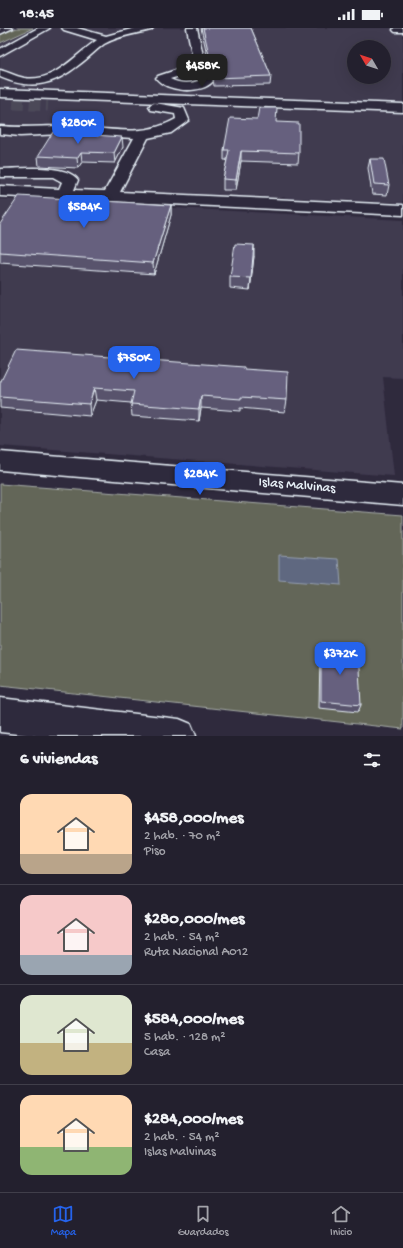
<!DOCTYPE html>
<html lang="es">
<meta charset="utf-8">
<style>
body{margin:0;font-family:"Gochi Hand",sans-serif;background:#2b2836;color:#f1f3f6;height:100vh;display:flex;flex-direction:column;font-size:15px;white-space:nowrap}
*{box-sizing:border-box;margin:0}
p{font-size:13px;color:#a3a3aa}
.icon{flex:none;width:22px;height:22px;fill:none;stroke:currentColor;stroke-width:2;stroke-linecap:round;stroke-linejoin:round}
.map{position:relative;height:708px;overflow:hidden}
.side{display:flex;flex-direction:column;background:#23202e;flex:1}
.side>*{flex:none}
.needle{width:26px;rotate:309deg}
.fabs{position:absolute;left:347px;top:12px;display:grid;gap:8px}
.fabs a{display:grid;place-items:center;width:44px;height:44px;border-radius:50%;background:#23202e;box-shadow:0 4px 16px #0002,0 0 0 1px #403e4a;font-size:20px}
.price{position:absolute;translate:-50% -34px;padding:0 9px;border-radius:8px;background:#2563eb;color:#fff;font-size:13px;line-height:26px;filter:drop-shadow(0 1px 2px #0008)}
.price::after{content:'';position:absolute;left:50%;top:24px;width:12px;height:9px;margin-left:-6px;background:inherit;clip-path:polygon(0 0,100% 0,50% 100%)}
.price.on{background:#222;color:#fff}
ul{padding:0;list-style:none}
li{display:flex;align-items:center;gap:12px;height:100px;padding:0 20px}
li+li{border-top:1px solid #403e4a}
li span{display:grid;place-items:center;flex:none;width:112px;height:80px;border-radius:12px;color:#555}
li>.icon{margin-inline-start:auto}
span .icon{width:48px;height:48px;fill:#fffc;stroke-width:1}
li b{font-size:17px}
h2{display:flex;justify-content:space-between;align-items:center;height:48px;padding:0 20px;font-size:17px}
.status{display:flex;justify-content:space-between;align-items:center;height:28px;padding:0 20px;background:#23202e;direction:ltr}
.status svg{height:11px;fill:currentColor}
.menu{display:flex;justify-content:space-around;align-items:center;height:56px;border-top:1px solid #403e4a;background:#23202e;font-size:11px;color:#a3a3aa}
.menu a{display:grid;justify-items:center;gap:2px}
.menu .on{color:#2563eb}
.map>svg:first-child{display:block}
</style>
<div class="status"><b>18:45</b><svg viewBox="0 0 49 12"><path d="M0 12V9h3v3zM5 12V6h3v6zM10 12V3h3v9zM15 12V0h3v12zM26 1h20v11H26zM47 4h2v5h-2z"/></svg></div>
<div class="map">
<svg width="403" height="708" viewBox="0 0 403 708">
<rect width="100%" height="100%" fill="#2f2a3d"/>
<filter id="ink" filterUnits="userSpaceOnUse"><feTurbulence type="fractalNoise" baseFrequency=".025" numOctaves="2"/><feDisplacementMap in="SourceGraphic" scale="8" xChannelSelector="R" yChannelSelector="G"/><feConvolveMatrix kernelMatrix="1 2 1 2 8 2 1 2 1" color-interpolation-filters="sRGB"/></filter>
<g filter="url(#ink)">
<g fill="#403a50" fill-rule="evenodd">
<path d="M33,0H403V76L0,61V15ZM354,19H384V49H354Z"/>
<polygon points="0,70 403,85 403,175 0,157"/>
<polygon points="0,171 403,192 403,350 383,349 394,448 0,418"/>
</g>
<g fill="#646658" stroke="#a6aca8">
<polygon points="17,0 33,0 0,15 0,7"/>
<polygon points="0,456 403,487 403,701 0,657"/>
</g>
<polygon fill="#5e6880" stroke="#959fb0" points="279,527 339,531 341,557 279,552"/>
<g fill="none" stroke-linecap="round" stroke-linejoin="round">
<polyline stroke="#4b4859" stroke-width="11" stroke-dasharray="11 5.5" stroke-linecap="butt" points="13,76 48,78"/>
<defs>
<g id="minor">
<polygon points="38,0 50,0 0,28 0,21"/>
<path d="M62,0H77L106,8L135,0H153L151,2C135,6 118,8 104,16C96,22 88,30 80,36C54,57 32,63 0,49V42C8,44 15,48 24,50C54,55 75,27 97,12L64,2Z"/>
<path d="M187,0H197L205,37L211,43L213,53C202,67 166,64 156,50L158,48L194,36ZM198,42L201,52C191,56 180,56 170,51Z"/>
<polygon points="394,0 403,0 403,4 395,4 393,2"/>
<polygon points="0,61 403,76 403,84 0,69"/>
<path d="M155,75L184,80L189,92L171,105L148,110L120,164L403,177V187L0,168V158L59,161L62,154L53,149H0V141C19,141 66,135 78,152L74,162L105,163L134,110L62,106L20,108L0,106V98C21,100 41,98 62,98C102,98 139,112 176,91L175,86L151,82L149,79L151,76Z"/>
<polygon points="0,424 403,457 403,477 0,442"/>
<polygon points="0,670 179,691 191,696 196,708 36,708 0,704"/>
</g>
<polygon id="highway" points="0,0 13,0 0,6"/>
</defs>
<use href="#minor" stroke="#e8f1f8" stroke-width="3"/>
<use href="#highway" stroke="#e8f1f8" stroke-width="3"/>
<use href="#minor" fill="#2f2a3d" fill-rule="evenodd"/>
<use href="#highway" fill="#2f2a3d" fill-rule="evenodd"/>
</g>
<g fill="#58536c" stroke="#e8f1f8">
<polygon points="201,0 251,0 271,48 270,57 214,58 212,43 210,40"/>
<polygon points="276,94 299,125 298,135 241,133 236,162 223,162 223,151 227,132 224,132 224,122"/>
<polygon points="123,119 115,135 82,134 78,140 39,138 38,128"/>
<polygon points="370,131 389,157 387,167 372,166 368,140"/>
<polygon points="171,177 171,187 154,246 0,235 0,196"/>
<polygon points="254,228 250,262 230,260 230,249"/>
<polygon points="244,341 287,372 285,384 240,380 240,383 201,380 199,393 132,388 131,375 96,372 90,388 0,380 0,355"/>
<polygon points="321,619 361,677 358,684 319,680 320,627"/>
</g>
<g fill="#474358" stroke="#e8f1f8">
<polygon points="122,109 123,119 115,135 114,125"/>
<polygon points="241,123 241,133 236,162 236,152"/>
<polygon points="81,124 82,134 78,140 77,130"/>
<polygon points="171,177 171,187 154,246 153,235"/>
<polygon points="254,217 254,228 250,262 251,250"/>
<polygon points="94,360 96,372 90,388 89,376"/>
<polygon points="201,368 201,380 199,393 199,381"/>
</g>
<g fill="#66607e" stroke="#e8f1f8">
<polygon points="203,0 251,0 271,48 214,50 213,34 210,31"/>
<polygon points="259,80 277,80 276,94 299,95 299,125 241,123 236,152 223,151 229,122 224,122 230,90 257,91"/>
<polygon points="53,104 122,109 114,125 81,124 77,130 38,128"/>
<polygon points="370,131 384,131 389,157 374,156"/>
<polygon points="19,168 171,177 153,235 0,224 0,196"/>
<polygon points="235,216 254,217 251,250 230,249"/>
<polygon points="16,322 244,339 244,341 288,344 287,372 241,369 241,371 201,368 199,381 131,376 134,363 94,360 89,376 0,369 0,355"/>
<polygon points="321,619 358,623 361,677 321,673"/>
</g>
</g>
<g text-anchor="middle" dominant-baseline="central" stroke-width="3" stroke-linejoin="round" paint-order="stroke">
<g font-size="14" fill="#e8f1f8" stroke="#2f2a3d">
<text transform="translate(297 458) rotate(5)">Islas Malvinas</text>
</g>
</g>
</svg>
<div class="fabs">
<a><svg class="needle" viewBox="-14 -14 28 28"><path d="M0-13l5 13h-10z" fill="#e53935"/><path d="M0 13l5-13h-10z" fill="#a3a3aa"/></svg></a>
</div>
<b class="price on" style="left:202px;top:60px">$458K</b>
<b class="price" style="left:78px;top:117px">$280K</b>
<b class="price" style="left:84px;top:201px">$584K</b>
<b class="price" style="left:134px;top:352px">$750K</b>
<b class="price" style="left:200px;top:468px">$284K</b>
<b class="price" style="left:340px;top:648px">$372K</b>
</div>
<section class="side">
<h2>6 viviendas<svg class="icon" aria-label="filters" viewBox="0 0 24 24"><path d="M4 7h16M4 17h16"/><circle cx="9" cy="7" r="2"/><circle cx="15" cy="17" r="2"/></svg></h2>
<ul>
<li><span style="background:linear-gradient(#ffd9b3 75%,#b9a48a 0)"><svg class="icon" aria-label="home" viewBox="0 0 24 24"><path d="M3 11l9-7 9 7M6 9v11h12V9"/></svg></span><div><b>$458,000/mes</b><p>2 hab. · 70 m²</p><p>Piso</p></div></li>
<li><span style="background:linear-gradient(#f6c9c9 75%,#9aa5b1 0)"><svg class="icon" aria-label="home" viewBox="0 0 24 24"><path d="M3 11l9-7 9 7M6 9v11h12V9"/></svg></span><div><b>$280,000/mes</b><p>2 hab. · 54 m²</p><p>Ruta Nacional A012</p></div></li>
<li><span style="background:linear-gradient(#dfe7d0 60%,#c2b280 0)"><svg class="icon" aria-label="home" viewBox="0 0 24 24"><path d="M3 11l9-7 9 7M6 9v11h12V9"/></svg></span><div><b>$584,000/mes</b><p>5 hab. · 128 m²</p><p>Casa</p></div></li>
<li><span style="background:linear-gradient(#ffd9b3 65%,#8fb573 0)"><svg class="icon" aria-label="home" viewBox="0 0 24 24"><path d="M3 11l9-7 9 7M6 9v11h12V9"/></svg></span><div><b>$284,000/mes</b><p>2 hab. · 54 m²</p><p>Islas Malvinas</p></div></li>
</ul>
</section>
<nav class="menu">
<a class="on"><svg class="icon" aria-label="map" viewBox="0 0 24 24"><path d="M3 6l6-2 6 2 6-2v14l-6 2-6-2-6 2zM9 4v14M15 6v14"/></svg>Mapa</a>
<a><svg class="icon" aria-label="saved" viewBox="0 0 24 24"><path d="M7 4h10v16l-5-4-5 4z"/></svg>Guardados</a>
<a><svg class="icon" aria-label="home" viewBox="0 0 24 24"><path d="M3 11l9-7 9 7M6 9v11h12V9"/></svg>Inicio</a>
</nav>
